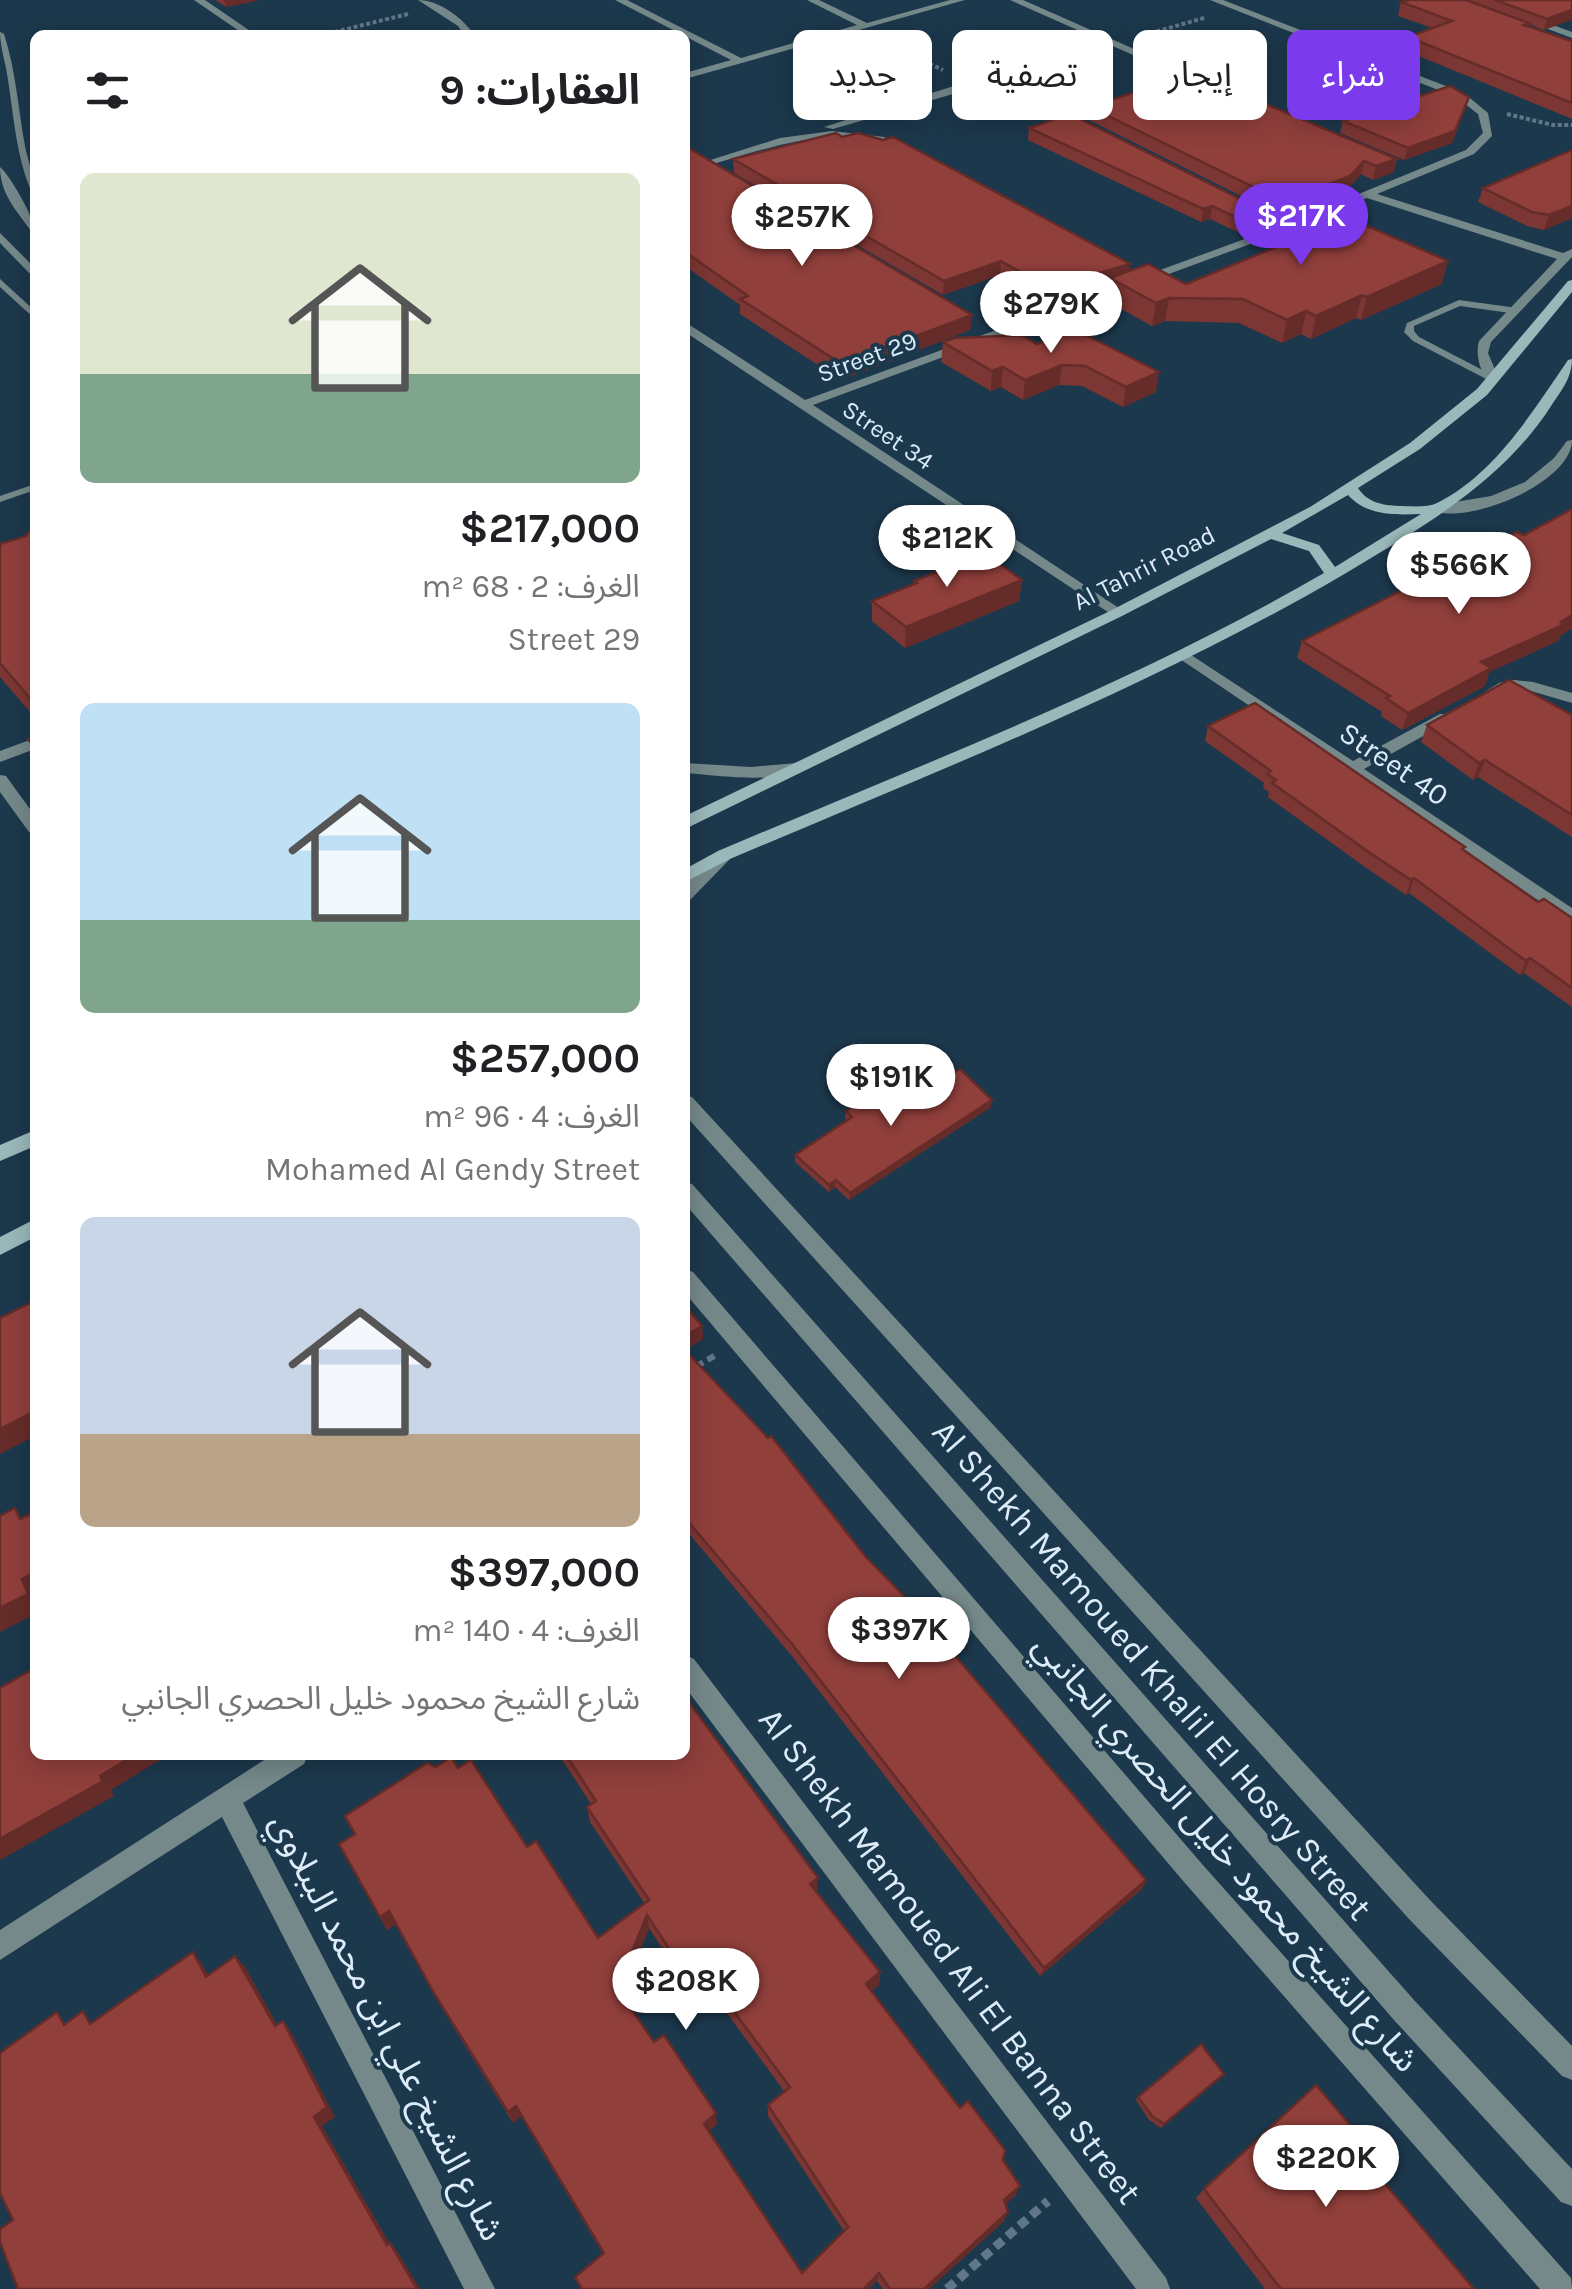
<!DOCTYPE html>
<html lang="ar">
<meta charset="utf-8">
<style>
body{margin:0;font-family:Karla,"Noto Sans Arabic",sans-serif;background:#f6f6f6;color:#202124;direction:rtl;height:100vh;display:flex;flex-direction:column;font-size:38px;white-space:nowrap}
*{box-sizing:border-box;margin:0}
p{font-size:32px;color:#757577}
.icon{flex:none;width:55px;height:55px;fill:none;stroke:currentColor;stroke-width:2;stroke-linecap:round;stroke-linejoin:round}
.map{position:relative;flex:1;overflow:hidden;direction:ltr}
.drawer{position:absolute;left:30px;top:30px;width:660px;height:1730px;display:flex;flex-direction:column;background:#fff;border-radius:15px;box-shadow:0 5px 25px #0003;direction:rtl}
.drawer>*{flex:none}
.top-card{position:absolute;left:720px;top:30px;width:700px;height:90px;direction:rtl;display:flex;gap:20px}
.price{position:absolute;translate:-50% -85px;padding:0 22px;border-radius:35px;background:#fff;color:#222;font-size:32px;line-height:65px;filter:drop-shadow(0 2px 5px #0008)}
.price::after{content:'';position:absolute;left:50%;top:60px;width:30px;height:22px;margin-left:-15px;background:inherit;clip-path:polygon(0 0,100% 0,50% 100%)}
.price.on{background:#7c3aed;color:#fff}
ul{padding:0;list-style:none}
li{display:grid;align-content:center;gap:20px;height:530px;padding:0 50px}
li span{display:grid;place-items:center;height:310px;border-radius:15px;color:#555}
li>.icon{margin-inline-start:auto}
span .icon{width:180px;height:180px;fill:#fffc;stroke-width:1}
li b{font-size:42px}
h2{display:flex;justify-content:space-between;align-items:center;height:120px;padding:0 50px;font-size:42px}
.tag{padding:0 35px;border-radius:15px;background:#fff;box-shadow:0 5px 25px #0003;font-size:35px;line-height:90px}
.tag.on{background:#7c3aed;color:#fff}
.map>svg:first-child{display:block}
</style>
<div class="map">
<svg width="1572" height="2289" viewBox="0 0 1572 2289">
<rect width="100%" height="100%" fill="#1c384c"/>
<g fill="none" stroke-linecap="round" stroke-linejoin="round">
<g stroke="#5f7789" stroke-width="4" stroke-dasharray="4 2.5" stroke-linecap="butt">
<polyline points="322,35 408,14"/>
<polyline points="1144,35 1204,18"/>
<polyline points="882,42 943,70"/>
<polyline points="803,65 864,94"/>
<polyline points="1507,114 1553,125 1572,125"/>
</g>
<polyline stroke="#5f7789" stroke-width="6" stroke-dasharray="8 5" stroke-linecap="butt" points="685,1373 716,1355"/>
<polyline stroke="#5f7789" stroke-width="9" stroke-dasharray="10 6" stroke-linecap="butt" points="947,2289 1048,2201"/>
<g fill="#75898a" fill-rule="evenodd">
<path d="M0,32L4,34C16,71 18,108 25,146C28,162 35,177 35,193L31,191C16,155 14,118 8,80C6,63 0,48 0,32Z"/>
<polygon points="0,279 35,311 35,319 0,287"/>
<polygon points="1459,300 1510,307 1515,310 1510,313 1460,306 1414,326 1414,331 1419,337 1496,377 1496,381 1490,381 1413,341 1404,332 1407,323"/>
<polygon points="35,484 35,490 0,502 0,496"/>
</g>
<g fill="#75898a" fill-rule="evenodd">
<polygon points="194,0 205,0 256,35 245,35"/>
<path d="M418,0C439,0 463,18 474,35H464L458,26Z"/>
<polygon points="615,0 627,0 741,58 857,25 807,0 819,0 867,23 950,0 965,0 685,79 685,73 731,60"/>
<polygon points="1010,0 1023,0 1261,105 1252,107 1108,44 1022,70 1011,81 1021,93 1087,125 1087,129 1079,129 1013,97 1001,80 833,129 824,127 1100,40"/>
<path d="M1210,0H1223L1464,93L1488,113L1492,136L1474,154L1377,194L1563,253L1572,249V257L1491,342L1488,353L1499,379L1493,383C1480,376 1475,355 1479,341L1557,259L1367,198L1291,229L813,405L1122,610L1125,613L1117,618L685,332V322L805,400L1283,225L1466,150L1483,133L1478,114L1456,97Z"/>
<polygon points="1470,0 1484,0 1572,32 1572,38"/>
<path d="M832,131L884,137L914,150L909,153C891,147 875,140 856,138C803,133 753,153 703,167L698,164L780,138Z"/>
<path d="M0,167C10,175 35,219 35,232L31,231C16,210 0,193 0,167Z"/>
<polygon points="0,233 35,268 35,279 0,243"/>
<path d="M1572,440C1572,485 1459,528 1430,509L1437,505L1491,496L1525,482L1554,458L1567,441Z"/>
<polygon points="1185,651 1353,761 1440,714 1452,714 1452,720 1364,769 1572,908 1572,923 1180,659 1180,653"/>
<polygon points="1514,680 1533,682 1572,693 1572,703 1524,689 1494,696 1486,691 1499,683"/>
<polygon points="35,738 35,749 0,762 0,751"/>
<path d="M685,763L751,767L797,763L805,768C783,785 714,775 685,773Z"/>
<polygon points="0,775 6,776 35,816 35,834 29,832 0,792"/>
<polygon points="724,849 733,855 730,859 691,899 685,901 685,884 718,851"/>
<polygon points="685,1095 692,1097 1429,1899 1572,2046 1572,2080 1562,2076 1409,1919 685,1115"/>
<polygon points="685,1182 692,1184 1414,2000 1572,2169 1572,2206 1561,2202 1394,2020 685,1204"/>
<polygon points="685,1269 693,1272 1202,1864 1571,2278 1572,2289 1540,2289 1184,1882 685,1293"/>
<polygon points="685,1655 694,1659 1166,2278 1170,2289 1136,2289 685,1687"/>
<polygon points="272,1755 308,1755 304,1764 243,1803 495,2289 464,2289 222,1817 0,1960 0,1930"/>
</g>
<g fill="#99b8ba" fill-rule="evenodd">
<path d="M1572,280V292L1487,395L1420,449L1358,488C1368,503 1382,505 1399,506C1410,506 1427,508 1437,503C1495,474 1533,411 1568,360L1572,359C1572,378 1561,391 1551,406C1502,483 1418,530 1341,576C1147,689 937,771 730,859L685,882V869L718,851C923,764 1131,685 1324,573L1309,551L1271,539L1122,616L685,829V816L1112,610L1310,507L1410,443L1477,389L1568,281ZM1348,495C1367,516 1395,515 1421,514L1335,567L1319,545L1282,533Z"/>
<polygon points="35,1130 35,1146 0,1161 0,1145"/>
<polygon points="35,1219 35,1237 0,1255 0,1237"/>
</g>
</g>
<g fill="#7c3633" fill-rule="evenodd">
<polygon points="215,0 259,0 226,7"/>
<polygon points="1409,0 1572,0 1544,30 1529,24 1528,26 1572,41 1572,119 1404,50 1408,37 1432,28 1398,16 1401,2"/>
<polygon points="1239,93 1394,172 1373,180 1361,174 1347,190 1309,205 1442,284 1361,320 1356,318 1311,339 1301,334 1282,343 1239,323 1165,321 1152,326 1107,301 1109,283 1047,302 1000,275 943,295 734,173 733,159 1129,271 1186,284 1273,249 1262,244 1265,227 1244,235 1210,219 1201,222 1028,140 1029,128 1269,220 1281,216 1089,120 1090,107 1184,112"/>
<polygon points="1465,109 1452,143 1404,160 1340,133 1343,121"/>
<polygon points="685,146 972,315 970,330 841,380 740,314 740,305 685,266"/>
<polygon points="1572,150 1572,218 1544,230 1527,226 1478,202 1483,188"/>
<polygon points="943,342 1037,344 1156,392 1123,407 1082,386 1059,385 1023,400 1001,387 991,391 941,362"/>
<polygon points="1572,509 1572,628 1560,636 1558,641 1489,672 1485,686 1402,730 1381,716 1382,712 1297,658 1302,641 1524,535"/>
<polygon points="35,529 35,718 0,677 0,544 26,536"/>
<polygon points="1022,580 1019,601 905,648 872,621 872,601 914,584 914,581"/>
<polygon points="1572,715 1572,837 1478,777 1473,780 1421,742 1427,725"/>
<polygon points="1208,726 1464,850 1538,902 1572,918 1572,1007 1524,973 1520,975 1409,893 1406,895 1365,867 1268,797 1269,792 1263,788 1264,783 1205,741"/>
<polygon points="917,1091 991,1107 849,1200 835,1187 829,1192 795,1162 795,1155 847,1120 845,1118 846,1111 892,1094"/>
<polygon points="685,1306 702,1326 703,1339 685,1350 1146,1880 1142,1889 1040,1976 792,1656 685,1529"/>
<path d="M559,1755H685L817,1892L880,1972L879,1985L871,1991L960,2108L1003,2160L1016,2195L1005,2204L1004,2221L929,2289H883L877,2281L603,2254L521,2116L513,2123L440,2005L396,1924L387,1930L339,1844L355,1834L436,1767L458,1768L527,1847L598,1938L645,1904L590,1822L587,1807L591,1804ZM649,1928L689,1989L702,1979L784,2091L768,2105V2116L844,2231L802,2273L709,2131L717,2124L654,2042L622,1995Z"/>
<polygon points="1224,2074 1161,2128 1149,2120 1136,2100 1138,2097"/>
<polygon points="1370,2166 1474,2289 1265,2289 1196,2198 1204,2189"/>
</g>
<g fill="#652c29">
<polygon points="224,0 259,0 226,7"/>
<polygon points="1572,10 1572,20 1544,30 1547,19"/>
<polygon points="1469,97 1452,143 1404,160 1408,148"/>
<polygon points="1397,159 1394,172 1373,180 1376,166"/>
<polygon points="1364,161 1361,174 1347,190 1292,212 1287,219 1290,205 1287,201"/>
<polygon points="1572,203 1572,218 1544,230 1549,215"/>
<polygon points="1212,206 1210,219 1201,222 1203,209"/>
<polygon points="1270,214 1265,227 1244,235 1247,222"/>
<polygon points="1001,261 1000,275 943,295 944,281"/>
<polygon points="1448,261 1442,284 1361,320 1367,297"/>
<polygon points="1130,264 1128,278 1110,278 1109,283 1047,302 1049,288"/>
<polygon points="1362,295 1356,318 1311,339 1316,316"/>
<polygon points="1169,298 1165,321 1152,326 1156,303"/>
<polygon points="1306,311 1301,334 1282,343 1287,320"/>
<polygon points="972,315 970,330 841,380 842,364"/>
<polygon points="1062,365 1059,385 1023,400 1025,380"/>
<polygon points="1003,367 1001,387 991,391 992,371"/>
<polygon points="1159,372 1156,392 1123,407 1126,387"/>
<polygon points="1022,580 1019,601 905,648 906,627"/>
<polygon points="1572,615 1572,628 1560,636 1558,641 1489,672 1485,686 1402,730 1408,713 1481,662"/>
<polygon points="1485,760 1478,777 1473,780 1479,763"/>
<polygon points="1414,878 1409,893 1406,895 1411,880"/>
<polygon points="1530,958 1524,973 1520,975 1526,961"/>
<polygon points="992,1100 991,1107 849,1200 850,1193"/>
<polygon points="836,1180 835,1187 829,1192 829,1185"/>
<polygon points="702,1326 703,1339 685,1350 685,1336"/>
<polygon points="35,1411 35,1436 0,1454 0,1429"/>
<polygon points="35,1572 35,1614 0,1632 0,1608 22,1579"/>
<polygon points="134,1755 168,1755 111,1790 114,1796 0,1860 0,1839"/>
<polygon points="818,1878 817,1892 810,1884"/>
<polygon points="1146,1880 1142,1889 1040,1976 1044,1968"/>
<polygon points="389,1911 396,1924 387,1930 380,1917"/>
<polygon points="647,1915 649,1928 620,2000 617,1988"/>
<polygon points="193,1952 202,1964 215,1988 206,1977"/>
<polygon points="235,1956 245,1967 284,2037 275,2026"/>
<polygon points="701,1967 702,1979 689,1989 687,1976"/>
<polygon points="880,1972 879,1985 865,1997 866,1984"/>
<polygon points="283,2021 291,2032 335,2117 322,2126 395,2253 387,2245 314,2117"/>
<polygon points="516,2106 521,2116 513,2123 508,2112"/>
<polygon points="716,2113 717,2124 705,2134 704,2124"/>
<polygon points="1020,2186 1016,2195 999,2210 1004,2200"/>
<polygon points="1008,2212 1004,2221 929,2289 924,2289"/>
<polygon points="390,2243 397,2251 420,2289 417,2289"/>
<polygon points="879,2273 877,2281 869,2289 864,2289"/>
</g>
<g fill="#903f3b" stroke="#652c29" stroke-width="2.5" fill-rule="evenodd">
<polygon points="1409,0 1466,0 1529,23 1524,25 1572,41 1572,103 1408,37 1452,21 1401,2"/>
<polygon points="1495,0 1572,0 1572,10 1547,19"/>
<polygon points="1450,86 1469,97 1455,131 1408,148 1343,121"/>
<polygon points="1138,91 1184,112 1239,93 1397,159 1376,166 1364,161 1350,176 1287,201 1294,204 1290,205 1090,107"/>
<polygon points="1070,114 1270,214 1247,222 1212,206 1203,209 1029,128"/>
<polygon points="836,133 842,137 858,133 883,140 893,137 1130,264 1049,288 1001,261 944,281 733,159"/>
<polygon points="685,146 972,315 842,364 740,299 748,296 685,252"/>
<polygon points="1572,150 1572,206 1549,215 1532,212 1483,188"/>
<polygon points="1314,203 1448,261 1367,297 1362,295 1316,316 1306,311 1287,320 1243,299 1169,298 1156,303 1110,278 1148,264 1186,284 1301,237 1267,221"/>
<polygon points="1082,333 1159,372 1126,387 1085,366 1062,365 1025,380 1003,367 992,371 943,342 955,338 1021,335 1037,344 1061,334"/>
<polygon points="1572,509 1572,615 1561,622 1565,624 1481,662 1491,668 1408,713 1386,698 1390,696 1302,641 1517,532 1524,535"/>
<polygon points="35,529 35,704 0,663 0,544 26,536 29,531"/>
<polygon points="984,553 1022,580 906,627 872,601 917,583 914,581"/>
<polygon points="1509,680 1572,715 1572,815 1485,760 1479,763 1427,725"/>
<polygon points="1255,703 1465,847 1462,849 1538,902 1544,899 1572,918 1572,988 1530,958 1526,961 1414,878 1411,880 1370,853 1272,783 1276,780 1267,774 1271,771 1208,726"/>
<polygon points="35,736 35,748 28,739"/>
<polygon points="960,1069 992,1100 850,1193 836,1180 829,1185 795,1155 852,1117 846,1111 884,1087 892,1094 909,1084 917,1091"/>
<polygon points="35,1301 35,1411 0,1429 0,1318"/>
<polygon points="685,1306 702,1326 685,1336"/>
<polygon points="685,1350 768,1438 771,1436 865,1556 905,1597 1146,1880 1044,1968 792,1644 685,1518"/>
<polygon points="15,1508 20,1519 35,1512 35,1572 22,1579 28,1594 0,1608 0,1516"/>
<polygon points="35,1668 35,1755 134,1755 100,1776 103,1781 0,1839 0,1688"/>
<path d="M685,1697L818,1878L810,1884L880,1972L866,1984L960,2108L968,2101L1005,2150L1003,2160L1020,2186L1004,2200L1008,2212L924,2289H890L879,2273L864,2289H582L575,2277L604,2253L516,2106L508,2112L434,1993L389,1911L380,1917L339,1844L355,1834L345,1816L427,1763L436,1767L451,1757L458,1768L471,1760L527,1847L536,1841L598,1938L649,1900L587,1807L596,1801L566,1755H685ZM647,1915L687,1976L701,1967L790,2087L768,2105L848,2227L802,2273L704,2124L716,2113L664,2035L654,2042L617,1988Z"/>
<polygon points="193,1952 206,1977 235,1956 275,2026 283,2021 327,2107 314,2117 387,2245 390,2243 417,2289 18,2289 0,2242 0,2229 13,2220 0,2193 0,2053 57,2012 64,2025 83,2011 90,2024"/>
<polygon points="1201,2044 1224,2074 1164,2124 1152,2116 1138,2097"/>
<polygon points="1316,2085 1378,2158 1370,2166 1474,2289 1281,2289 1204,2189"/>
</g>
<g text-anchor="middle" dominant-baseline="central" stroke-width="8" stroke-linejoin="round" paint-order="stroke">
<g font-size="25" fill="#dcecf9" stroke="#1c384c">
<text transform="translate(867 357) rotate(-20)">Street 29</text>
<text transform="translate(888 435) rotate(34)">Street 34</text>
<text transform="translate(1144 568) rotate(-27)">Al Tahrir Road</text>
</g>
<g font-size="30" fill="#dcecf9" stroke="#1c384c">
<text transform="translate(1394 764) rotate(34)">Street 40</text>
</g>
<g font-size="35" fill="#dcecf9" stroke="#1c384c">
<text transform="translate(1152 1670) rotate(49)">Al Shekh Mamoued Khalil El Hosry Street</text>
<text transform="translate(1226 1853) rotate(49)">شارع الشيخ محمود خليل الحصري الجانبي</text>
<text transform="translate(950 1956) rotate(53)">Al Shekh Mamoued Ali El Banna Street</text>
<text transform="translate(387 2027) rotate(63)">شارع الشيخ علي ابن محمد الببلاوي</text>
</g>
</g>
</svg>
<b class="price on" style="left:1301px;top:268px">$217K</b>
<b class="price" style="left:802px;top:269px">$257K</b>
<b class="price" style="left:1051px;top:356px">$279K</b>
<b class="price" style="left:947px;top:590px">$212K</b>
<b class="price" style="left:1459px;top:617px">$566K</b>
<b class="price" style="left:891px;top:1129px">$191K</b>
<b class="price" style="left:899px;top:1682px">$397K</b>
<b class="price" style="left:686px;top:2033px">$208K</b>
<b class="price" style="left:1326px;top:2210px">$220K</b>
<div class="top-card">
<a class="tag on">شراء</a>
<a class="tag">إيجار</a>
<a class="tag">تصفية</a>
<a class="tag">جديد</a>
</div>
<section class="drawer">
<h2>العقارات: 9<svg class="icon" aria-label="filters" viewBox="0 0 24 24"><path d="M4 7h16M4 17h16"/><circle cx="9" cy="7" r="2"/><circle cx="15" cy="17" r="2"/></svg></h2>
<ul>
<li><span style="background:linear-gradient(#dfe7d0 65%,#7fa58c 0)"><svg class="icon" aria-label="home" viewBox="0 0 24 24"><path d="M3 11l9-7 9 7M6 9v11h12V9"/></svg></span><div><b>$217,000</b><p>الغرف: 2 · 68 m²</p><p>Street 29</p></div></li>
<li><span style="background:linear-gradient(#bfe0f5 70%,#7fa58c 0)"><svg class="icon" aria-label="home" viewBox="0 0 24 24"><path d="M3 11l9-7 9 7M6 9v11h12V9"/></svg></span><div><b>$257,000</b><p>الغرف: 4 · 96 m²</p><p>Mohamed Al Gendy Street</p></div></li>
<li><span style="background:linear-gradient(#c9d6e8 70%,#b9a48a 0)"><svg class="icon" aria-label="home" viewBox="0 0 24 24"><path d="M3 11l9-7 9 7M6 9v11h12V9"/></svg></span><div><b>$397,000</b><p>الغرف: 4 · 140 m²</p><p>شارع الشيخ محمود خليل الحصري الجانبي</p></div></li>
</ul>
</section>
</div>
